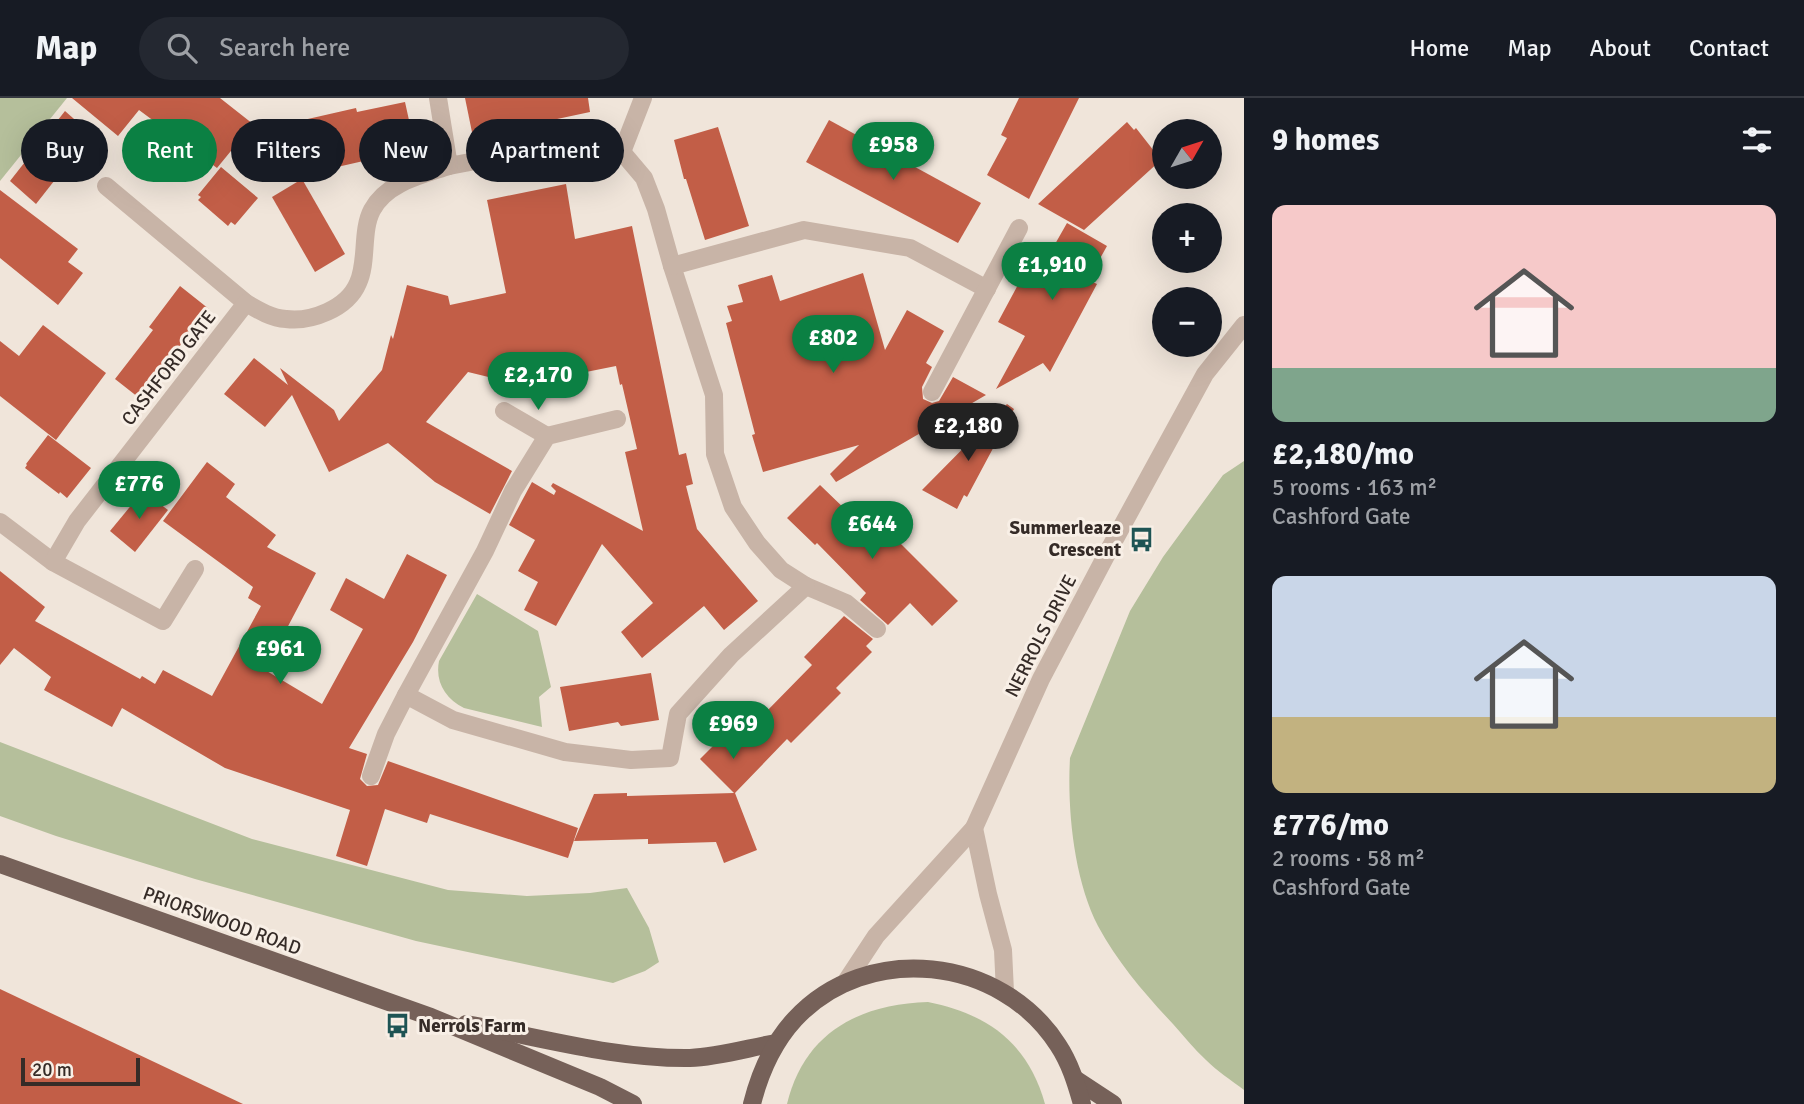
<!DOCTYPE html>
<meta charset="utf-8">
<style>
body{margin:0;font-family:Signika,sans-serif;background:#242831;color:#f1f3f6;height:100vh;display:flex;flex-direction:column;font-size:26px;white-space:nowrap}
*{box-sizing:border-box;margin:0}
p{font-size:23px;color:#9ea1a6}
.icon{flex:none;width:38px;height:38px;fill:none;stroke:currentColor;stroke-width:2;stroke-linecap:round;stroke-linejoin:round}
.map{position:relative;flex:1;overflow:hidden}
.panel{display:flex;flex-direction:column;background:#171b24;width:560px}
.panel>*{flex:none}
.guide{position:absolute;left:21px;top:21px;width:665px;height:63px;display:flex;gap:14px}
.needle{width:46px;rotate:51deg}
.buttons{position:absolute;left:1152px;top:21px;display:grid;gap:14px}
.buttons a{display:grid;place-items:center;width:70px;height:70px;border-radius:50%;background:#171b24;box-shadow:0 7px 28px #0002;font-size:35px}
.scale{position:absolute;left:21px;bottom:18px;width:119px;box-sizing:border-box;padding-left:7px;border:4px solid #352b27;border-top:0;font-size:19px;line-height:24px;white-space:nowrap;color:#352b27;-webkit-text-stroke:5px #f8efe6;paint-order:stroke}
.price{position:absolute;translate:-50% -60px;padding:0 16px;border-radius:24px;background:#0b8043;color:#fff;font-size:23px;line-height:46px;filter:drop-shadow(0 2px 4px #0008)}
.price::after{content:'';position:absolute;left:50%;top:42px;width:21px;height:16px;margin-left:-10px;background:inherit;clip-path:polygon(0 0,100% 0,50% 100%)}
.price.selected{background:#222;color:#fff}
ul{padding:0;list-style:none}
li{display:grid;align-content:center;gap:14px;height:371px;padding:0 28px}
li span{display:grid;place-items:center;height:217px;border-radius:14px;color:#555}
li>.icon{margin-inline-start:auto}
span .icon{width:126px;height:126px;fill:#fffc;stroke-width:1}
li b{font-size:30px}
h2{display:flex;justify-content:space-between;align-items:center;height:84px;padding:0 28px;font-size:30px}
.pill{padding:0 24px;border-radius:32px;background:#171b24;box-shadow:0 7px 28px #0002;font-size:24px;line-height:63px}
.pill.selected{background:#0b8043;color:#fff}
header{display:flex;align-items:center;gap:42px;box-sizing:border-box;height:98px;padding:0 35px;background:#171b24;border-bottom:2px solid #363941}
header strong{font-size:33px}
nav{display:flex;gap:38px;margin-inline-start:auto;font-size:24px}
.search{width:490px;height:63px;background:#242831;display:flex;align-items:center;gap:18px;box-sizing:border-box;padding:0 24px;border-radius:38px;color:#9ea1a6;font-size:26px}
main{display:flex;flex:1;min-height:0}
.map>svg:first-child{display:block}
</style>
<header>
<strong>Map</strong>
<div class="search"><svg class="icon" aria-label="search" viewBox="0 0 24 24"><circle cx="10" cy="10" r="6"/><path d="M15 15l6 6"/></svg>Search here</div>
<nav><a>Home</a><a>Map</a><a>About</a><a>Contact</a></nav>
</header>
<main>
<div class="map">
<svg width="1244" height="1006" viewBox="0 0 1244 1006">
<rect width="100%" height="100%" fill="#f0e5da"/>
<g fill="#b5bf9b">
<polygon points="0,0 67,0 0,83"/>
<path d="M1244,363V992C1231,982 1217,973 1206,962C1194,951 1184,938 1173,926C1145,896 1118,865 1098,828C1074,781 1067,712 1070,660L1130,513L1163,459L1223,377Z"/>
<path d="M477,496L538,533L551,589L539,599L542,629L464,610C445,600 435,584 439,563Z"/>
<polygon points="0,644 252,741 448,792 527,798 590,795 627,790 649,830 659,864 645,873 613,885 416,843 195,781 56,738 0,718"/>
<path d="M928,904C988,916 1028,945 1045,1006H787C804,935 859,906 928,904Z"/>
</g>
<g fill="#c25e47">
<polygon points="72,0 220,0 253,26 217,70 139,12 118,38"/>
<polygon points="465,0 588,0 590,14 473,39"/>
<polygon points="1019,0 1079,0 1029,101 987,77 1007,40 1001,37"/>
<polygon points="405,4 416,54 381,62 381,59 311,75 299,23 356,10 357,14"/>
<polygon points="65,13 91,36 36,106 10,83"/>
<polygon points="829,22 981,105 958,145 806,64"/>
<polygon points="1127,24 1134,32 1136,30 1161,62 1084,132 1038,106"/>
<polygon points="718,29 749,128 705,142 686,81 684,81 674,42"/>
<polygon points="221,69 258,100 235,127 231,124 228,128 198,102 201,99 198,97"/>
<polygon points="302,81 345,156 315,174 272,99"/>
<polygon points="566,86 575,141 632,128 679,357 686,355 693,386 686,388 697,431 758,503 724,532 704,508 642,560 621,534 653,505 602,446 556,528 524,512 538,484 518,473 535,442 509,427 532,384 554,397 556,393 551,388 553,385 643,433 625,354 637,351 622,286 620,287 616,268 521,287 468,274 426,324 512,373 490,416 435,384 388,345 329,374 292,297 265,329 224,296 254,260 288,287 280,270 334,312 339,323 382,272 391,237 393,241 407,187 448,198 450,207 506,195 487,102"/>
<polygon points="0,92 78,151 68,164 83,175 58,207 0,160"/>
<polygon points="1067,125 1107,148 1088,182 1097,186 1050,274 1043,265 996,291 1025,238 998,224 1020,183 1027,186 1033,174 1038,176"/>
<polygon points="863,175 885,252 907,212 944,233 926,265 932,269 922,289 923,301 932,305 939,303 953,279 986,297 836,384 830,376 859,347 763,374 752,337 755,336 726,225 732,223 727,208 743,204 738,187 772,177 780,203"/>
<polygon points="180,188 209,211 171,259 175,262 143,303 115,281 153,232 149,229"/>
<polygon points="43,227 106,275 56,342 0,298 0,243 19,258"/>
<polygon points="1007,306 1014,311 967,399 964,397 957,411 922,392"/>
<polygon points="48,337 91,370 67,400 60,394 59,396 25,370 27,367 26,366"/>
<polygon points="207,364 235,386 226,399 276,437 267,449 316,475 265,572 322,606 363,531 330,512 346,480 384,501 407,456 447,477 413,544 349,650 367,656 360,681 367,688 378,687 388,663 578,730 568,760 430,716 427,725 385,711 367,768 336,758 350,712 225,670 122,610 112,629 44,592 51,579 14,550 0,567 0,473 45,509 35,523 140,581 142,578 155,586 163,572 212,598 261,508 248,500 253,489 163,423"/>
<polygon points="820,387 875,440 885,430 958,503 932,528 910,505 888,527 860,502 866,495 817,445 815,447 787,420"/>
<polygon points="143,393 168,412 135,454 110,433"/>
<polygon points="844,518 873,541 866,548 872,554 836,590 841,595 791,645 787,641 735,695 757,752 724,765 716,744 648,746 648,741 574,743 594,696 627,695 627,698 734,695 700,661 753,608 763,617 812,567 804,559"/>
<polygon points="651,575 659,622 621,628 618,624 569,633 560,589"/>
<polygon points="0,891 243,1006 0,1006"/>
</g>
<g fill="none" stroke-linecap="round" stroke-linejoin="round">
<g stroke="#c8b4a7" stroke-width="18">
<polyline points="438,0 449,68 560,47 596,46 622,54 644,80 656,111 672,168 714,297 715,356 733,409 757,445 781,472 806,488 846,505 877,531"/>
<polyline points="622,54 643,0"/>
<polyline points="106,88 246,205"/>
<polyline points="672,168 804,132 910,150 987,191"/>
<polyline points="932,294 1019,130"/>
<polyline points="504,313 547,338"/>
<polyline points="0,424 53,464"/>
<path d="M195,471L163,523L53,464L77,423L246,205C258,212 271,220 286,221C311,224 347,211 358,185C368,163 361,133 372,112C387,84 422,77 449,68"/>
<polyline points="406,597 485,453 513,393 547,338 617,321"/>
<polyline points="371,678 386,636 406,597 453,622 565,654 631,662 670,660 678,616 731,557 806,488"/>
<polyline points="974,730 988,796 1003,852 1005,894"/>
<polyline points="845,885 876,838 974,730 1041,581 1110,450 1205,276 1244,227"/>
</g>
<g stroke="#766159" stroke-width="18">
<polyline points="0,766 431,919 600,989 633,1006"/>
<path d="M466,926C540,939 614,961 690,960C718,959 748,950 776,945"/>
<polyline points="1075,981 1113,1006"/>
<path d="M752,1006C760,974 772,946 795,921C867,843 1001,858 1058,947C1070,965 1076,985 1082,1006"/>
</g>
</g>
<defs>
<symbol id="bus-bare" viewBox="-9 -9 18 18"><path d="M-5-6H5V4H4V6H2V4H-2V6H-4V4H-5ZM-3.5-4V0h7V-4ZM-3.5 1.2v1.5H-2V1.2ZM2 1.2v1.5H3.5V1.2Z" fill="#1e5454" stroke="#f8efe6" stroke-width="2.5" paint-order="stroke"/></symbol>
</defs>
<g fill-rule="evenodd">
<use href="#bus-bare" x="1124" y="424" width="35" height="35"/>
<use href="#bus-bare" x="380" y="910" width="35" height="35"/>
</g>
<g text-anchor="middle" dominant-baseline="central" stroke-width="6" stroke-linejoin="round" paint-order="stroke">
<g font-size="19" fill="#352b27" stroke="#f8efe6">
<text transform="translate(169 270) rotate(-52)">CASHFORD GATE</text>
<text transform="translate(1041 538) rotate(-63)">NERROLS DRIVE</text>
<text transform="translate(222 823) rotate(20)">PRIORSWOOD ROAD</text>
</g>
<g font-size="19" font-weight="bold" fill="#352b27" stroke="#f8efe6" text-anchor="end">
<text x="1121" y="430">Summerleaze<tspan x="1121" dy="22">Crescent</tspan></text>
<text x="418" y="928" text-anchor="start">Nerrols Farm</text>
</g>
</g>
</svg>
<div class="buttons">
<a><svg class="needle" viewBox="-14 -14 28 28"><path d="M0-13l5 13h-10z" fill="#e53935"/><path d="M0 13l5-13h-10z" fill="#9ea1a6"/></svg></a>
<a>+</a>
<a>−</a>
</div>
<div class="scale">20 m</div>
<b class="price" style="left:893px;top:84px">£958</b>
<b class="price" style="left:1052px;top:204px">£1,910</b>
<b class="price" style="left:833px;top:277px">£802</b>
<b class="price" style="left:538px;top:314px">£2,170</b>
<b class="price selected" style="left:968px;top:365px">£2,180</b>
<b class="price" style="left:139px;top:423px">£776</b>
<b class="price" style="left:872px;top:463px">£644</b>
<b class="price" style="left:280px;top:588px">£961</b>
<b class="price" style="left:733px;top:663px">£969</b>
<div class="guide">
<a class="pill">Buy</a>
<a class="pill selected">Rent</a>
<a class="pill">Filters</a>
<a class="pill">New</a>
<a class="pill">Apartment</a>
</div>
</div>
<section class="panel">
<h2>9 homes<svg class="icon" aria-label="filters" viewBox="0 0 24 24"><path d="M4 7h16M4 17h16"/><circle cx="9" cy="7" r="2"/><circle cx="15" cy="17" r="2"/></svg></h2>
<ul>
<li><span style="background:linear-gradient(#f6c9c9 75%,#7fa58c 0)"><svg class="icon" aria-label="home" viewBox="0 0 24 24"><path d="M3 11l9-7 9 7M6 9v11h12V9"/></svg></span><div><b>£2,180/mo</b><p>5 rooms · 163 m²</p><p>Cashford Gate</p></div></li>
<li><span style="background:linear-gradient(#c9d6e8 65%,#c2b280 0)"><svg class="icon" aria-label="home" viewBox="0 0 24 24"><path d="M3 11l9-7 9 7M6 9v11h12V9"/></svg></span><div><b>£776/mo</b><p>2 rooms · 58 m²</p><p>Cashford Gate</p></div></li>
</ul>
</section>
</main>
